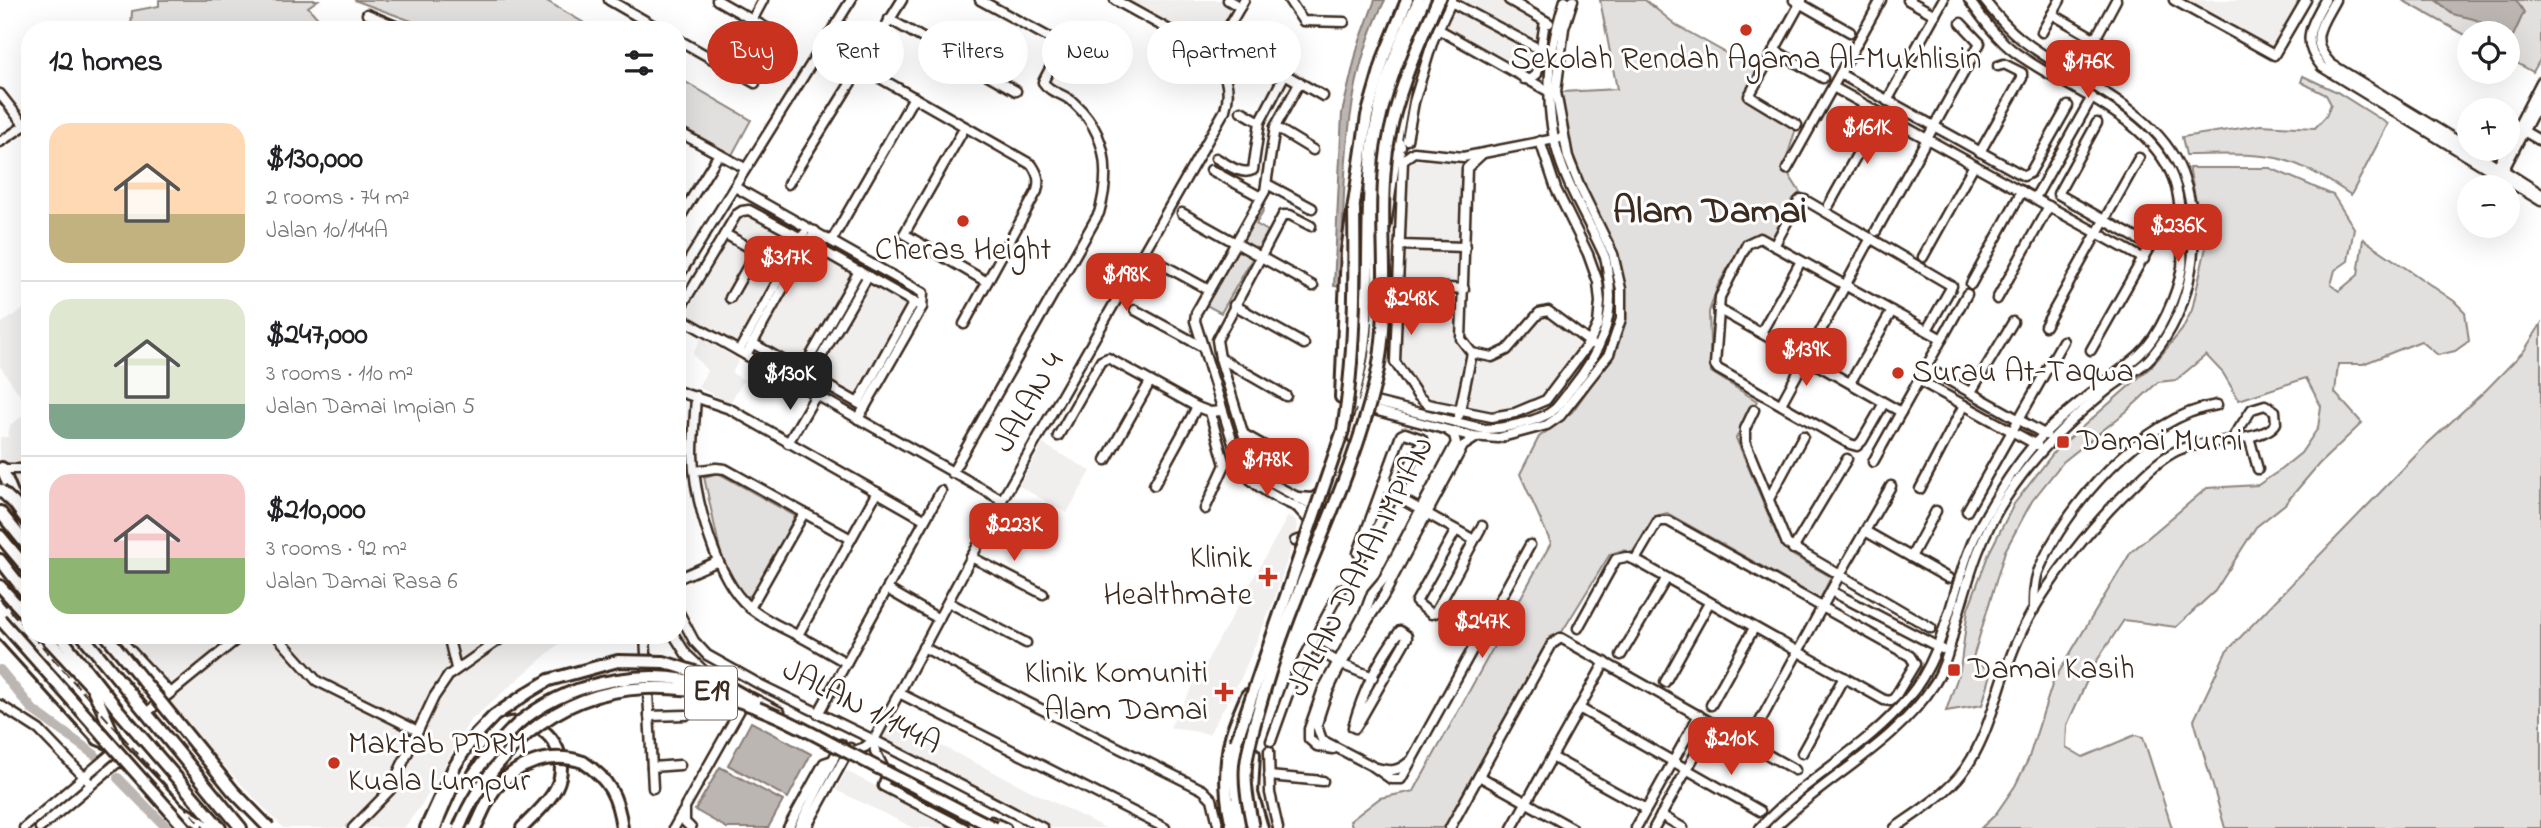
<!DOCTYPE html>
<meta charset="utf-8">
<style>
body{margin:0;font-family:"Indie Flower",sans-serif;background:#f2f2f2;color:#202124;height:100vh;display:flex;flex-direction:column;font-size:26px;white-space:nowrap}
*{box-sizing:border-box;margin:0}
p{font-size:23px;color:#757577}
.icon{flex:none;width:38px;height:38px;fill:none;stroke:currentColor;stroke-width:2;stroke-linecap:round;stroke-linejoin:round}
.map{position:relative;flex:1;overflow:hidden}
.side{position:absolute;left:21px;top:21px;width:665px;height:623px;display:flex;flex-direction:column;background:#fff;border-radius:28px;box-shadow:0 7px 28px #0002}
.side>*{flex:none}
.banner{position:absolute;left:707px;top:21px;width:665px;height:63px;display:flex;gap:14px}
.controls{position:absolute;left:2457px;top:21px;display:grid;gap:14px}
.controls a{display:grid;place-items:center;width:63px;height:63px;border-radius:50%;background:#fff;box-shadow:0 7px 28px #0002;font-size:35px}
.price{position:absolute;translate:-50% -60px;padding:0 16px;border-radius:14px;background:#c8321e;color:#fff;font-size:23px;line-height:46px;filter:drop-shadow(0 2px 4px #0008)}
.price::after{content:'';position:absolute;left:50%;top:42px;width:21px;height:16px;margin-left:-10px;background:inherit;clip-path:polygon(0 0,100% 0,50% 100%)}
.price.on{background:#222;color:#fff}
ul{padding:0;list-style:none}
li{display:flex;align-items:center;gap:21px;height:175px;padding:0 28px}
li+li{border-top:2px solid #e0e0e0}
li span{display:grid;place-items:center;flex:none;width:196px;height:140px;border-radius:21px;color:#555}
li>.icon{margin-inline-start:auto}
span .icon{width:84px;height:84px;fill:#fffc;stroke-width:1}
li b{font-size:30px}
h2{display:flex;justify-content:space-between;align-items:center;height:84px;padding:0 28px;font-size:30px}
.tag{padding:0 24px;border-radius:32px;background:#fff;box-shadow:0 7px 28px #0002;font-size:24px;line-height:63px}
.tag.on{background:#c8321e;color:#fff}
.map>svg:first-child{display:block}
</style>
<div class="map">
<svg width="2541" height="828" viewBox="0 0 2541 828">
<rect width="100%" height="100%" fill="#fff"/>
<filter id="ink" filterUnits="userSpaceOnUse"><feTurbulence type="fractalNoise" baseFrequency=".0143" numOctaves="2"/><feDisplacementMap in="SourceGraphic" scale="14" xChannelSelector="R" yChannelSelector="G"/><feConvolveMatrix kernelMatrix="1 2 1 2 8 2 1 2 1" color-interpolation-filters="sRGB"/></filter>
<g filter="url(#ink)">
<g fill="#f1efee">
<polygon points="1118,0 1224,0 1236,7 1212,51"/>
<polygon points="1457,0 1516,0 1536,18 1540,29 1532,69 1525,75 1450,33 1445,22"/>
<polygon points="2169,0 2314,0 2275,63"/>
<polygon points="1405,160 1462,161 1465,168 1464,348 1492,359 1540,315 1547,313 1586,343 1546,398 1536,403 1493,415 1427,402 1421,397 1397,361"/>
<polygon points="748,213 911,303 853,410 685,316 742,214"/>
<polygon points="30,305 30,410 0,366 0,324"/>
<polygon points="701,338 739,360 732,373 744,380 730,403 698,387 707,371 693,354"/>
<polygon points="30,411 30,516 8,468 0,460 0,437 8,437 10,425"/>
<polygon points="1043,444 1091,471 1067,513 1019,486"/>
<polygon points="1288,516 1296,520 1297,530 1273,603 1241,678 1209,734 1173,728 1170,727"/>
<polygon points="99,635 569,635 469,722 423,803 404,828 283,828"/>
<polygon points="888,719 1105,828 1047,828 878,739"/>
<polygon points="846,771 958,828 914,828 836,790"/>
</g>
<g fill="#e2e0de" stroke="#8e857e" stroke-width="2">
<polygon points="159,0 318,0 308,7 328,30 131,30 132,11 159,6"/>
<polygon points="354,0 545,0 596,30 436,30"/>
<polygon points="1600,0 1645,0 1676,25 1758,71 1745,97 1796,128 1784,167 1803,197 1792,200 1771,240 1759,233 1744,241 1718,285 1709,312 1711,372 1757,401 1736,438 1779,540 1794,556 1831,577 1820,599 1667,513 1656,516 1632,553 1623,550 1610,554 1562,632 1550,637 1444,828 1353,828 1350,821 1380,798 1414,791 1551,543 1520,474 1539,437 1572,412 1607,363 1624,322 1624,280 1614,250 1585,186 1564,130 1562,92 1617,89"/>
<polygon points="2402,0 2541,0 2541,58 2533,72 2508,58 2508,33 2469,33 2469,37"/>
<path d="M2303,76L2337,92L2388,124L2351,195C2330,181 2308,167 2284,160C2257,152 2214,155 2186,155L2182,137L2261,125L2315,128L2326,116L2331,104L2326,95L2301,82Z"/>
<polygon points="677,77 751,120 732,155 677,124"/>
<polygon points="2189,168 2270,168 2333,195 2354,228 2348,261 2335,270 2331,285 2339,291 2358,275 2363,239 2454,301 2465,312 2469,341 2455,351 2438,355 2421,341 2363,364 2338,364 2335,393 2362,423 2319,464 2285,504 2256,527 2215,591 2176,627 2124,620 2094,665 2067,725 2066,747 2083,757 2135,735 2143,737 2172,828 1981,828 1995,815 2015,786 2028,760 2053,682 2131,552 2207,488 2258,485 2279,471 2301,453 2318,428 2321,406 2306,378 2239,400 2223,373 2206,355 2176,380 2158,382 2127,411 2063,462 2032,501 2005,551 1972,661 1992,671 1982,705 1946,711 1960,670 1968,609 1989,553 2014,504 2055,451 2152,366 2182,330 2192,310 2206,247"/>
<polygon points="1260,206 1264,209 1256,224 1268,231 1221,313 1206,305"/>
<polygon points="2541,324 2541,828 2225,828 2194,720 2226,652 2426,445 2486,390 2524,351"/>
<polygon points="718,473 795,516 755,595 742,597 721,555 704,477"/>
</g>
<g fill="#bcb6b3" stroke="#887e77" stroke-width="2">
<path d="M1375,0H1385C1340,88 1345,191 1341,287L1334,286L1342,113L1358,46Z"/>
<path d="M2435,0H2516L2524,12L2508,47V33H2485L2481,22C2471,17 2463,17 2453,14C2446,11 2442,3 2435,0Z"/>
<polygon points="751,722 811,754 788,798 728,765"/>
<polygon points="720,767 783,801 768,828 727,828 695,810"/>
</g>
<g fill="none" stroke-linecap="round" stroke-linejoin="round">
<g stroke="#bcb6b3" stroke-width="10">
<polyline points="0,670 33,710 95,755"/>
<polyline points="118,778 167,828"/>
</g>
<defs>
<g id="minor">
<polyline points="609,0 661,30"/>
<polyline points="717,0 784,38"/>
<polyline points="1115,0 1213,54"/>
<polyline points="1228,0 1240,7"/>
<polyline points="1289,0 1303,21 1344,22"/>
<polyline points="1509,0 1549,23"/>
<polyline points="1794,0 1850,32"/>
<polyline points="1908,0 1935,15"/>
<polyline points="2174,0 2274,55 2306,0"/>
<path d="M2325,0C2311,26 2300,41 2322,67L2541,201"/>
<path d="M2335,0C2322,25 2307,39 2331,64L2469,148"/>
<polyline points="1451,2 1541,50"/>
<polyline points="367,14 405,30"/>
<polyline points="2052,14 2113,49"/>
<polyline points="889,19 1016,91"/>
<polyline points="1438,29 1548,91"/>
<polyline points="2042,32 2060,0"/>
<polyline points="677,39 755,83"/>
<polyline points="2095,39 2116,0"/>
<polyline points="1237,47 1323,96"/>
<polyline points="1774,50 1823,78"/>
<polyline points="1213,54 1244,0"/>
<path d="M859,66L1032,165C1038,174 1040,180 1037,191L964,324"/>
<polyline points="727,67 763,0"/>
<polyline points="1840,74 2024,176 2030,173 2068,106"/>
<polyline points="1524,79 1530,79 1537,74 1545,21"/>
<path d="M1300,82L1275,127L1265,191L1196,313L1195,321L1241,469C1259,494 1298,508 1327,519"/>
<polyline points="1833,87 2144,259"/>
<polyline points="0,94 25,126"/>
<polyline points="1887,101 1943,0"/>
<polyline points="1241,111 1260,122"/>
<polyline points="2097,123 2058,194 2150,246"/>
<polyline points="1797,125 1749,96 1802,0"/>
<polyline points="965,127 904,234 987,282"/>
<polyline points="1275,127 1313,150"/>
<polyline points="2520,129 2541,141"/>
<polyline points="677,131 719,154 677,222"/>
<polyline points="1407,140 1414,102 1433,40 1452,0"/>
<polyline points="0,142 30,122"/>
<polyline points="2508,146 2541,82"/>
<polyline points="2470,149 2541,194"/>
<polyline points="1980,152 2022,78 2022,73 2004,64 1998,66"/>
<polyline points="719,154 745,168"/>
<polyline points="1482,154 1467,168 1461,339 1472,353 1492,357 1507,350 1539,313 1548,311 1592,344"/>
<path d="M1216,158C1227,164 1241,176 1253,170L1260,122L1285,74"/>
<polyline points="1403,160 1395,362 1418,396 1427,404 1492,417 1515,413 1546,400 1589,343 1598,324 1600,302 1598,282 1588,254 1556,189 1540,141"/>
<polyline points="1403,160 1414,152 1463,157 1560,138"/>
<polyline points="1787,169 1881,0"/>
<polyline points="2496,169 2506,149"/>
<polyline points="1211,170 1261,197"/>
<polyline points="2501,175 2541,98"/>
<polyline points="788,184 902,0"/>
<polyline points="1267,184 1312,208"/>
<polyline points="735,187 923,293 922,307 858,419"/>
<polyline points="2035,198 2092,97"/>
<polyline points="1829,205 1880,113"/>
<polyline points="1182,213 1313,286"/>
<polyline points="1876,231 1980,43 1961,23"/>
<polyline points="725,234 790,270"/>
<polyline points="832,240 914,97"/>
<polyline points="809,243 922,307"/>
<polyline points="1399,245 1465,247"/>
<polyline points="1774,246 1798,202 1801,199 1805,200 1952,286 1927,330"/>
<polyline points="1923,257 1974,165"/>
<polyline points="1156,261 1209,290"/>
<polyline points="677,279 851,0"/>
<polyline points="1971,284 2022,191"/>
<polyline points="1399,285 1464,289"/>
<polyline points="730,298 756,252"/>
<polyline points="1997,299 2049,206"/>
<polyline points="1234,305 1304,344"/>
<polyline points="1718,309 1901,412"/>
<polyline points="1135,310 1201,346"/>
<polyline points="677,314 736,215 742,211 749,210 801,238"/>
<polyline points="677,316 1002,500"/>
<polyline points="2045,326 2139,158"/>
<polyline points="1761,333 1801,261"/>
<polyline points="752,343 865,407"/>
<polyline points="2091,350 2168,214"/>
<polyline points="739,351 804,234"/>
<polyline points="746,355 815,231"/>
<polyline points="1220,358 1286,396"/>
<polyline points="1927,368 2046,435"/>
<polyline points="802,371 859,271"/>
<polyline points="810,376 868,276"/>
<polyline points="1920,381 2037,445"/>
<polyline points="1850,383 1892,311"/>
<polyline points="677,391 730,409 924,519"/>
<polyline points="1971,392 2013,322"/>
<path d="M696,396C695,415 693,435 693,454C694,498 716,579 749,607C763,619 779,626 795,634C813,643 830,654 847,663"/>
<path d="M1367,400L1484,429C1502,429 1542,421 1555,409C1561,403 1566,395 1572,388C1599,354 1616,319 1608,275C1607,269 1607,261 1604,255C1588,219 1566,186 1556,147C1544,98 1549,48 1565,0"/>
<polyline points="858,403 914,302"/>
<polyline points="1884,403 1862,441 1857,446 1850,444 1718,369 1715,365 1720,297 1747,244 1760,238 1942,339"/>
<polyline points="1352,404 1470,436 1498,438 1547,425 1560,416 1609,354 1621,319 1621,289 1613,254 1581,189 1568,157 1556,92 1564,28 1573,0"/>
<polyline points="1781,404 1871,238"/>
<polyline points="1754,410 1745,429 1745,442 1787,544 1931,628"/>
<polyline points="1459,415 1472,353"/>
<polygon points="1405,433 1422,439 1421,444 1363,554 1360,556 1358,553 1401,435"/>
<polyline points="1245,435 1268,448"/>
<polyline points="1058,436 1101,361 1108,358 1197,407 1210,412 1221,411"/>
<path d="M1477,437L1463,446L1392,579C1386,595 1378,604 1370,617C1350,650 1324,688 1317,726L1322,740L1374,767L1391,779H1401L1530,545"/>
<polyline points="2249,437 2258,469"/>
<polyline points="788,443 816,395"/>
<polyline points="1236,458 1245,456 1248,449 1220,358 1217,340 1283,215 1290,215 1311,226"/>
<polyline points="1106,460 1150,382"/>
<polyline points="1873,462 1967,294"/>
<polyline points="0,469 23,469 30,471"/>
<polyline points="695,471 716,468 725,469 851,539"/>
<polyline points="1244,472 1252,473 1329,514"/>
<path d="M952,473L1099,213C1111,172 1107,133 1074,103C1065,94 1050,93 1043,82L1058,53V45L1050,38L980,0"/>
<polyline points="1386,481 1388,490 1394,495 1474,540"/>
<polyline points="1154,485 1197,407"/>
<polyline points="1920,489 1964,405"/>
<polyline points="1769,499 1803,436"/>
<polyline points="1205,509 1225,465 1210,412"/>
<polyline points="1967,511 2063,341"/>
<polyline points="1456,530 1416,602 1431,614 1435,613 1482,526"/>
<polyline points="1865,531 1948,578"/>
<polyline points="1295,541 1309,537"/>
<polyline points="1793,549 1847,459"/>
<polyline points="971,557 1043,594"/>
<polyline points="1911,557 1936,511"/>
<polyline points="677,579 718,561"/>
<polyline points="887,589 939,619"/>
<polyline points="1831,591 1942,649"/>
<polyline points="948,602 1026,643"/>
<polyline points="750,608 804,513"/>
<polyline points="677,609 694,641 707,655 759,684 874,740 1043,828"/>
<path d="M2034,610C2034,597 2034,584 2038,572C2065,506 2144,416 2217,405"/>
<polyline points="1578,628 1616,559 1626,557 1635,560 1884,700 1891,701 1895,697 1915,664 1910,656 1668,521 1658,521 1635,560"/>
<path d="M1400,631L1407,636V638L1359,722L1355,728L1353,727C1362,694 1379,659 1400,631Z"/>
<polyline points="116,635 170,693"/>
<polyline points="276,635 317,681 418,731"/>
<polyline points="448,635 456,668"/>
<polyline points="645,635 653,788"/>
<polyline points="674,635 686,654 706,673"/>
<polyline points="798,635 877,492"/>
<polyline points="1311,646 1343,665 1373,677"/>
<polyline points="923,647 1027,702 1203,790 1212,799 1219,828"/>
<polyline points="1621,655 1666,579"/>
<polyline points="1665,682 1709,603"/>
<polyline points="899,693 1165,828"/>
<polyline points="751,697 780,712"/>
<polyline points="0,705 39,730 91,784"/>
<polyline points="1711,705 1754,628"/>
<polyline points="1579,708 1760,811"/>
<polyline points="146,713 242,635"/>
<polyline points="818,714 941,491"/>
<polyline points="649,716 686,715"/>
<polyline points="1756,729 1839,576 1891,486"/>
<polyline points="874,740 875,751 882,765"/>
<polyline points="1271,741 1294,677 1341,589"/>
<polyline points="1333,749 1317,746 1309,739 1309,729 1323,689 1365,612 1372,593 1383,580 1456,443 1454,435 1448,431"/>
<path d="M854,751L865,747L874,740L1002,500L1225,110C1232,88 1225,74 1213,54"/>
<polyline points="1269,751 1270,793 1278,828"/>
<polyline points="1802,753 1844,677"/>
<polyline points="1552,757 1646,809"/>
<polyline points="652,767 680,765"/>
<path d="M1377,768C1391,772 1398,771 1409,762"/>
<polyline points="889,770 883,786 964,828"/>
<polyline points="1269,776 1323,781"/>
<polyline points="1479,776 1572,828"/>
<polyline points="1661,815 1683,828"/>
<polyline points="991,821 1006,828"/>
<polyline points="24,828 118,748"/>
<polyline points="40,828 117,763 131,762"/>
<polyline points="353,828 390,790 434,697 449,675 506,635"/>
<polyline points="674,828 683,812"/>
<polyline points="691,828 685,822 685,807 746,699"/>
<polyline points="788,828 824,763 833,760"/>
<polyline points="798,828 841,744"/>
<polyline points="806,828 850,748"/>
<polyline points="1450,828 1552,644 1561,638 1795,770"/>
<polyline points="1512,828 1605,662"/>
<polyline points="1636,828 1699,715"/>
<polyline points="1654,828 1713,723"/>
<path d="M1760,828C1804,779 1865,749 1907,699C1952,647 1951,573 1986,515C2002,487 2020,458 2043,435C2072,405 2108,382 2139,355C2159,337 2178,294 2182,267C2183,259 2182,249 2181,240C2181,217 2180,191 2170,171C2139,111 2068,90 2016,53C1998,40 1982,18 1969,0"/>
<path d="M1774,828C1825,777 1895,745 1935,683C1946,665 1951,642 1956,622C1969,577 1980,535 2007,496C2035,453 2071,418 2111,387C2124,377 2140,370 2151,357C2193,308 2205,234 2182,173C2155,106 2074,81 2021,39C2007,28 1995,14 1984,0"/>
<path d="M1895,828C1916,813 1940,798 1958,778C1990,742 1998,680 2019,637C2043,585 2096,520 2138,481C2150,469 2165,455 2181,449C2202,440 2266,442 2276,423L2275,411L2265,405L2252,409L2233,438"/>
</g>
<g id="major">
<polyline points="1400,146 1396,140 1405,90"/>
<polyline points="1385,226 1395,156 1399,153"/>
<path d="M1348,416C1377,331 1363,240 1372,152C1378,101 1397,46 1419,0"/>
<path d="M1354,438C1363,405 1373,373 1376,339C1381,277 1374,214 1381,152C1388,99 1405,47 1429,0"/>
<polyline points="1298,498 1313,499 1323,492"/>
<polyline points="1300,509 1310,520 1310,527"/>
<path d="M1240,811C1234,786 1234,759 1242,736"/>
</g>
<g id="highway">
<polyline points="1341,397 1347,251 1367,116 1384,57 1407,0"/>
<polyline points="2,468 30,537"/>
<polyline points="0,512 30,549"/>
<polyline points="0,536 30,572"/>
<polyline points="0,560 30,598"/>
<polyline points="0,586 30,619"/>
<polyline points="0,631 98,739 113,745"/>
<polyline points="44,635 95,690"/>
<polyline points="59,635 118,710 220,828"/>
<polyline points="82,635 241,828"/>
<polyline points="93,689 119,747 178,809 209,828"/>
<polyline points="1254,754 1252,793 1262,828"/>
<path d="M583,762C609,779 618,797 622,828"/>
<polyline points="1235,803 1241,828"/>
<polyline points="426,828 453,769"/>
<path d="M435,828C447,798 465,751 492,731C525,707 568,736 560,777C556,797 535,814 522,828"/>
<polyline points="448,828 470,779 487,757"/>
<path d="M1233,828C1225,802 1224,768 1230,741C1233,725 1241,710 1247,695"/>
</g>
</defs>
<use href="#minor" stroke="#3b2a1e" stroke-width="13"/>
<use href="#major" stroke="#3b2a1e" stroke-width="15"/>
<use href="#highway" stroke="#3b2a1e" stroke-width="16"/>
<use href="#minor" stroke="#fff" stroke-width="8"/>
<use href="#major" stroke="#fff" stroke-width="10"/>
<use href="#highway" stroke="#fff" stroke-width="10"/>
<g stroke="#3b2a1e" stroke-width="2" stroke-dasharray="10 5" stroke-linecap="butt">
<polyline points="0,599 30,633"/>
<polyline points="32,635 204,828"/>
</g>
<defs>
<g id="highway-bridge">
<polyline points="0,490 14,503 30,525"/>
<polyline points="0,619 185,828"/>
<polyline points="106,635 233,791 269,828"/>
<path d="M1236,742L1343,430C1355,358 1355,282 1354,209"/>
<path d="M487,757C499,744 511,728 525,718C576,679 657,665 716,689"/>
<polyline points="453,769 471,740 494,716 529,692 549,680 618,661 664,662 711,677 755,702"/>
<path d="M459,828C474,791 497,761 527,734C597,674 691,678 772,714C800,726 826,741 853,755C900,779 947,804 995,828"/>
<path d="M475,828C481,816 487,800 495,789C517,763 550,751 583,762"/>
<path d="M1253,828C1249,807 1244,787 1246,765C1249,739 1258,713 1265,688C1295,584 1350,488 1375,383C1394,306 1376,228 1387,150C1395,97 1416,49 1438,0"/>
</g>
</defs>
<use href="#highway-bridge" stroke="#3b2a1e" stroke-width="16" stroke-linecap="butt"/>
<use href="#highway-bridge" stroke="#fff" stroke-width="10"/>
</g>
</g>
<g fill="#c8321e" stroke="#fff" stroke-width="2.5">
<circle cx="1746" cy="30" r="7"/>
<circle cx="963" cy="221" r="7"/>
<circle cx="1898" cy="373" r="7"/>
<rect x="2056" y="435" width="14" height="14" rx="3.5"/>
<path d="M1264.5 566.5h7v7h7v7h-7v7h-7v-7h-7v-7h7z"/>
<rect x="1947" y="663" width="14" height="14" rx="3.5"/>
<path d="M1220.5 681.5h7v7h7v7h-7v7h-7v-7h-7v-7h7z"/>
<circle cx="334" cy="763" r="7"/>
</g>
<g text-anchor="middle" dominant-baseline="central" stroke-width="6" stroke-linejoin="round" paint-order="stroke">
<rect fill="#fff" stroke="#766a62" stroke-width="2" x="685" y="666.5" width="52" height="53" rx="5"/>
<g font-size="30" font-weight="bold" fill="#3b2a1e">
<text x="711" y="693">E19</text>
</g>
<g font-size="32" fill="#3b2a1e" stroke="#fff" text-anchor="start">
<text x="1746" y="60" text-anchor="middle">Sekolah Rendah Agama Al-Mukhlisin</text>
<text x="963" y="251" text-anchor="middle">Cheras Height</text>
<text x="1912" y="373">Surau At-Taqwa</text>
<text x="2077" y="442">Damai Murni</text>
<text x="1252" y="559" text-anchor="end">Klinik<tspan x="1252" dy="37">Healthmate</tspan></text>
<text x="1968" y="670">Damai Kasih</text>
<text x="1208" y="674" text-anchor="end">Klinik Komuniti<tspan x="1208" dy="37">Alam Damai</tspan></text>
<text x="348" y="745">Maktab PDRM<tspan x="348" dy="37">Kuala Lumpur</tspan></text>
</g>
<g font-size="32" fill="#3b2a1e" stroke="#fff">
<text transform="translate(1030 403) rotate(-60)">JALAN 4</text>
<text transform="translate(1362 567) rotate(-63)">JALAN DAMAI IMPIAN</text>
<text transform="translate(861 708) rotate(27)">JALAN 1/144A</text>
</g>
<g font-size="38" font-weight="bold" fill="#3b2a1e" stroke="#fff">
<text x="1710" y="213">Alam Damai</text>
</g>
</g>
</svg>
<div class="controls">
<a><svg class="icon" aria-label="locate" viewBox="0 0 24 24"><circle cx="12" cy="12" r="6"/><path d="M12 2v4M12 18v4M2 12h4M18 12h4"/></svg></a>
<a>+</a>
<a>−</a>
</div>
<b class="price" style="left:2088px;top:100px">$176K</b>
<b class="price" style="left:1867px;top:166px">$161K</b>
<b class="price" style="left:2178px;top:264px">$236K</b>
<b class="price" style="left:786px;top:296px">$317K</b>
<b class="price" style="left:1126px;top:313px">$198K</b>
<b class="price" style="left:1411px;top:337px">$248K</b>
<b class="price" style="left:1806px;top:388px">$139K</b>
<b class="price on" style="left:790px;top:412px">$130K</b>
<b class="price" style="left:1267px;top:498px">$178K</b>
<b class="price" style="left:1014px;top:563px">$223K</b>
<b class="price" style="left:1482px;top:660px">$247K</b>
<b class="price" style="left:1731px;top:777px">$210K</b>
<div class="banner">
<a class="tag on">Buy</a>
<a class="tag">Rent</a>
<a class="tag">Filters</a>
<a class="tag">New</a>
<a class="tag">Apartment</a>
</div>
<section class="side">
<h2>12 homes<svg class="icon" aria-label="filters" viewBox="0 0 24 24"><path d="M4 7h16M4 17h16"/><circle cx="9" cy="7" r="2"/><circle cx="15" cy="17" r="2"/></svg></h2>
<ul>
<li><span style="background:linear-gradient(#ffd9b3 65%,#c2b280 0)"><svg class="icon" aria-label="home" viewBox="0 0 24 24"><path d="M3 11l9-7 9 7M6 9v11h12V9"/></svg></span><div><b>$130,000</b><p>2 rooms · 74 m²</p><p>Jalan 10/144A</p></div></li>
<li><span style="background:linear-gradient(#dfe7d0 75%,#7fa58c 0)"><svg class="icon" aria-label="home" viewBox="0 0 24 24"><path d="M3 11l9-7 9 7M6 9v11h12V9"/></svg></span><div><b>$247,000</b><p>3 rooms · 110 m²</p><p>Jalan Damai Impian 5</p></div></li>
<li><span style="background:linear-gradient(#f6c9c9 60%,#8fb573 0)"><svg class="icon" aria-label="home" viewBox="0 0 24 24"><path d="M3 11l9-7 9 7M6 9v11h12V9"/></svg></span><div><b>$210,000</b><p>3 rooms · 92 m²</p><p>Jalan Damai Rasa 6</p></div></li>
</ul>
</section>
</div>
